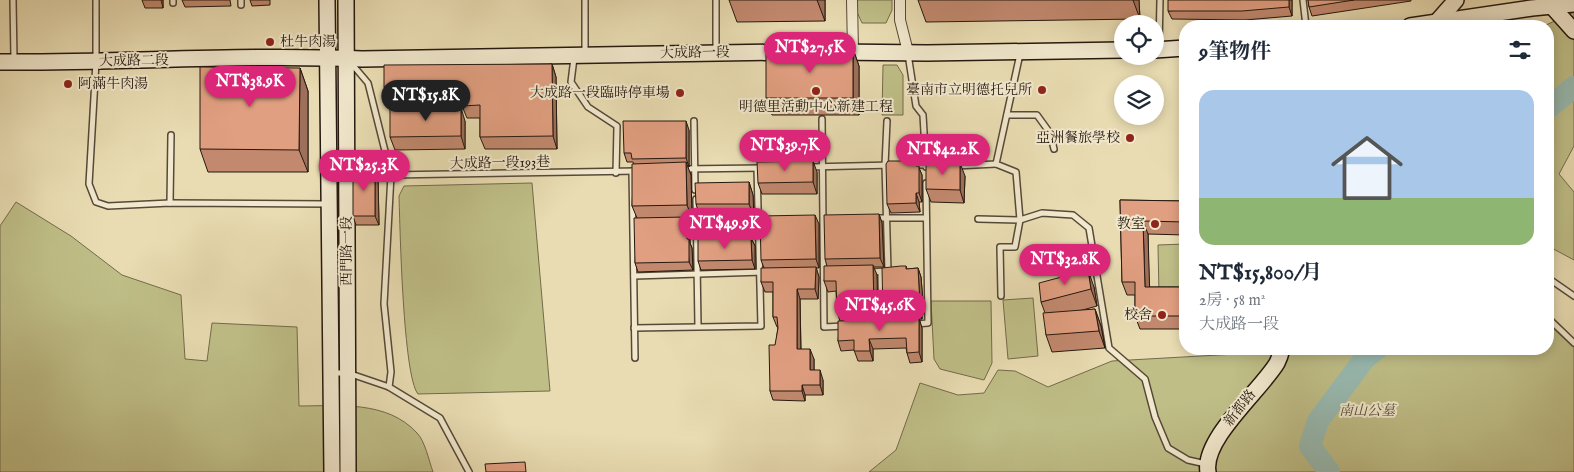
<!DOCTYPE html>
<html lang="zh-TW">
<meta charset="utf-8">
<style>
body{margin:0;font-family:"IM FELL English","Noto Serif TC",serif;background:#f2f2f3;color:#1f2937;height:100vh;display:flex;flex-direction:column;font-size:19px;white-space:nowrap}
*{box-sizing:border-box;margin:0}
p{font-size:16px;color:#747a83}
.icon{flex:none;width:28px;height:28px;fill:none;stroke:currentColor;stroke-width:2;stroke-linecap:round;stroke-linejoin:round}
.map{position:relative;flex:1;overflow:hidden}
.sheet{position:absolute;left:1179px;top:20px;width:375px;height:335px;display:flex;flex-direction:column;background:#fff;border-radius:20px;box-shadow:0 2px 12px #0003}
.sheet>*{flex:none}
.fabs{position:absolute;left:1114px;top:15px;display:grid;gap:10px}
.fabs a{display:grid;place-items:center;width:50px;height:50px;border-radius:50%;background:#fff;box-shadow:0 2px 12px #0003;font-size:25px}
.price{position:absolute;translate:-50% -42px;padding:0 11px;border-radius:18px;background:#db2777;color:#fff;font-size:16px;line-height:32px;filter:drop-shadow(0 1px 2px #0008)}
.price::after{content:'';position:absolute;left:50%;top:30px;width:15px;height:11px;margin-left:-8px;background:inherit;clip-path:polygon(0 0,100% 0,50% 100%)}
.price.selected{background:#222;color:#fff}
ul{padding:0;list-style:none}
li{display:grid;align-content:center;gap:10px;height:265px;padding:0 20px}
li+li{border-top:1px solid #e0e1e3}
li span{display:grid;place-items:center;height:155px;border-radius:15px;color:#555}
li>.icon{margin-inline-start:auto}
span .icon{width:90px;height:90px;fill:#fffc;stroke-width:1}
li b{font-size:21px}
h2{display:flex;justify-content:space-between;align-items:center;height:60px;padding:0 20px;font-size:21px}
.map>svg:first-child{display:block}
</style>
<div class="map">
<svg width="1574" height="472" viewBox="0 0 1574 472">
<rect width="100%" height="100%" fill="#e9dcb2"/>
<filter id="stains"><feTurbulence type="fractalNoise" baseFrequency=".004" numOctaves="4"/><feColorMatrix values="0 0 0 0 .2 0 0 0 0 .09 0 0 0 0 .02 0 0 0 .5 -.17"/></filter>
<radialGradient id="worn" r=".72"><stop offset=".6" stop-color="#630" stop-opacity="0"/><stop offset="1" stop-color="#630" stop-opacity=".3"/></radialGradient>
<g fill="#bfbe87" stroke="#726b4b">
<polygon points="857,0 892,0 892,10 886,23 862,23 857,12"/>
<polygon points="1574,12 1574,146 1559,174 1574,192 1574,260 1548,246 1548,26 1544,26"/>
<polygon points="883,65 897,65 903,75 903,115 882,115"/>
<path d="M532,183L550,391L418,394C403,376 400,228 399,196L404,186Z"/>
<path d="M16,202L71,236L122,275L181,295L185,359L207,361L212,323L297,327L299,406C338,406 387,400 417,433C425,441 429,461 433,472H0V226Z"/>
<polygon points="1185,244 1185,295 1159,295 1158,245"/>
<polygon points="1033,298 1038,356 1008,359 1003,300"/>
<polygon points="931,301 991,301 992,363 984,380 940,369 934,359"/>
<polygon points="1548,322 1574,346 1574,472 869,472 896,450 920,383 958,395 984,393 998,370 1015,371 1048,387 1112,361 1254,353 1278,349 1548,349"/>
</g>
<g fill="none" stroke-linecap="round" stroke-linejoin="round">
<g stroke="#98bab1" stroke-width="22">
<polyline points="1548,108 1574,87"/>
<polyline points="1329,472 1310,446 1318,421 1365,358 1377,349"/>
</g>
<defs>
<g id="lane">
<polyline points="13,0 14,59"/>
<polyline points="96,0 96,62 89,184 96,202 108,206 170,203 328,204"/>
<polyline points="173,0 173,3"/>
<polyline points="241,0 241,5"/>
<polyline points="585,0 585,54"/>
<polyline points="716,0 716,52"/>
<polyline points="1303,0 1306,26"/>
<polyline points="1159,47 1160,0"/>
<polyline points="908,54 916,106 923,115 926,167"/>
<polyline points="1020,54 996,164 1016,172 1020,220 1042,213 1073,215 1089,228 1109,348 1145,379 1155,417 1168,448 1188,460 1206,464"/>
<polyline points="574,58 571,82 588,107 617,126 616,173"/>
<polyline points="351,63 368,83 391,175 638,171"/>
<polyline points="1007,115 1037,115 1050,133 1054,149"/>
<polyline points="822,119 824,327 844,326"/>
<polyline points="694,121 695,190"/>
<polyline points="912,165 926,165"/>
<polyline points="955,166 996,164"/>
<polyline points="809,167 893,165"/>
<polyline points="682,169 763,168"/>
<polyline points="632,171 635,358"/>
<polyline points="696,199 698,326"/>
<polyline points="170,203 171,135"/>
<polyline points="876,218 926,218"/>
<polyline points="978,219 1020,220 1015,247 1000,247 1001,296"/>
<polyline points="683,222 765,220"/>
<polyline points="869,272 888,271"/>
<polyline points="634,276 766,272"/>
<polyline points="1548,278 1574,296"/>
<polyline points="1548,318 1574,343"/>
<polyline points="915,324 928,323 926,183"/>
<polyline points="882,325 881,274 888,271 885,165 887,121"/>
<polyline points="634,328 761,326 757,168"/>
<polyline points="331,373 348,373 389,387 440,418 469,472"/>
<polyline points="389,387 391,372 384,304 391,175"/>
</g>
<g id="street">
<polyline points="852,0 853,51"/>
<polyline points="900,0 900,20 908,52"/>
</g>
<g id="secondary">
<polyline points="327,0 332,472"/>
<polyline points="346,0 348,472"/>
<polyline points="1548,2 1574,31"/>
<polyline points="1434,25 1456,0"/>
<polyline points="1410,26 1532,8 1573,4"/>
<polyline points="1155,50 1185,48"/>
<polyline points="834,52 927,53 1122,50"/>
<path d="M0,62C121,63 241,54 362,59L786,52"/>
<path d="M1208,472C1202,439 1261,390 1277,363C1279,359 1281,353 1282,349"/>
</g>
</defs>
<use href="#lane" stroke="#564938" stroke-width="8"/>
<use href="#street" stroke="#564938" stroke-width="12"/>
<use href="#secondary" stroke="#25180f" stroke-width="18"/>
<use href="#lane" stroke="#f1e8cd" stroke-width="5"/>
<use href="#street" stroke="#f1e8cd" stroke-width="10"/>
<use href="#secondary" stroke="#f1e8cd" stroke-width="15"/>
</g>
<g fill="#c2896f" stroke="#25180f">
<polygon points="142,0 163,0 163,8 145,8"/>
<polygon points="182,0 230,0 231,6 185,7"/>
<polygon points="250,0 270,0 270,5 252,6"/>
<polygon points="729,0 825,0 825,21 737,22"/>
<polygon points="918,0 1139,0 1140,19 926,22"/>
<polygon points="1292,0 1292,16 1245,20 1172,19 1168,11"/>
<polygon points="1308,0 1411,0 1411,1 1312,16 1309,7"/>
<polygon points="853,49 859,66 859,115 772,115 766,98"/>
<polygon points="552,64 556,77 557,149 485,149 480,137 480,118 467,118 462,106 462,98 389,99 384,87"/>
<polygon points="300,68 308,91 308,172 208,172 200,149"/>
<polygon points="465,121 465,149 395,150 390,137"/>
<polygon points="689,130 689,167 687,167 691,175 692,218 687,218 690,226 690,243 692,248 693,270 638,272 635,263 637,218 632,206 634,164 633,162 627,162 624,153"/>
<polygon points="916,161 922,175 922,202 919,202 920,212 891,213 887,204"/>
<polygon points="817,172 817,194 762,194 758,183"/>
<polygon points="378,176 379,225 356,225 353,216"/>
<polygon points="965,176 964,203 931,202 926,189"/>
<polygon points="749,182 753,195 754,217 700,217 696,204"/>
<polygon points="1120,200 1185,201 1185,235 1148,234 1149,287 1185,287 1185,329 1140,329 1135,316 1135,295 1127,295 1122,282"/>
<polygon points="879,214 882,223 884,267 873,267 877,275 878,319 886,319 883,312 906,266 907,269 918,268 921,277 924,314 922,314 922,319 919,319 922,328 922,362 910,363 907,353 906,348 873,349 873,361 858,361 854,350 841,351 838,341 840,321 837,312 836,291 828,292 824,281 827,266 825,259"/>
<polygon points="819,224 819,268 816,268 819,277 818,299 800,299 801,349 814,359 814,370 823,380 823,395 805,395 805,401 773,400 770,391 778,327 777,327 773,317 773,292 765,292 761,282 764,268 761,260"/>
<polygon points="751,238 755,246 755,269 701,270 698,261"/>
<polygon points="1094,287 1097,306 1079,311 1095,309 1101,326 1105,348 1052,352 1046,335 1045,313 1041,302"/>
</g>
<g fill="#9e6f5a" stroke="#25180f">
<polygon points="161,0 163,0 163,8"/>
<polygon points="817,0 825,0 825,21"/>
<polygon points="1133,0 1139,0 1140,19"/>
<polygon points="1289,0 1292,0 1292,16 1289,7"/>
<polygon points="853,49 859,66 859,115 853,98"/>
<polygon points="552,64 556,77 557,149 553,136"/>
<polygon points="300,68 308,91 308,172 299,150"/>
<polygon points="461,108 465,121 465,149 461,136"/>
<polygon points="686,121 689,130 689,167 686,158"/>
<polygon points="813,161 817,172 817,194 813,182"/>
<polygon points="916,161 922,175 922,202 919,193"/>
<polygon points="686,162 691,175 692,218 687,205"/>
<polygon points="960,163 965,176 964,203 960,190"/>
<polygon points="375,167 378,176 379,225 375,216"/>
<polygon points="749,182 753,195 754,217 749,204"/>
<polygon points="916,193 919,202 920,212 916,203"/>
<polygon points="879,214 882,223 884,267 880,258"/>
<polygon points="815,215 819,224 819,268 816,259"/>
<polygon points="687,217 690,226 690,243 692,248 693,270 689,262 687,239"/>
<polygon points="1143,221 1148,234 1150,300 1145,287"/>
<polygon points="751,238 755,246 755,269 752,260"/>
<polygon points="873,265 877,275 878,321 874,310"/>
<polygon points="816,267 819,277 818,299 815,289"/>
<polygon points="918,268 921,277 924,314 920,305"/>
<polygon points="1088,270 1094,287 1097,306 1091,289"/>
<polygon points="797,289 800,299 801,359 797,349"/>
<polygon points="918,306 922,314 922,319 919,310"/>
<polygon points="1095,309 1101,326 1105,348 1099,331"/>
<polygon points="919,318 922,328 922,362 919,352"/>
<polygon points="869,339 873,349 873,361 870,351"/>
<polygon points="810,349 814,359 814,380 810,370"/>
<polygon points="820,370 823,380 823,395 820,385"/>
<polygon points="802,385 805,395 805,401 802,391"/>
</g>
<g fill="#e19f81" stroke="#25180f">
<polygon points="1168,0 1289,0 1289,7 1242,11 1168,11"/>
<polygon points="1308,0 1354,0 1309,7"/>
<polygon points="853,49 853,98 766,98 766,50"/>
<polygon points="552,64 553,136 480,137 480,105 462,106 462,86 384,87 384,65"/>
<polygon points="200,67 300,68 299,150 200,149"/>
<polygon points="461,108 461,136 390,137 390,109"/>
<polygon points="623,121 686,121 686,158 632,159 631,153 624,153"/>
<polygon points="813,161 813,182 758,183 757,162"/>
<polygon points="888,161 916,161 916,166 919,166 919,193 916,193 916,203 887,204 886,164"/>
<polygon points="686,162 687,205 632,206 632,164"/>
<polygon points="926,162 960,163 960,190 926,189"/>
<rect x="353" y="167" width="22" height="49"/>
<polygon points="749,182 749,204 696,204 695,183"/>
<polygon points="1120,200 1185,201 1185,222 1143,221 1145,287 1185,287 1185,316 1135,316 1135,282 1122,282"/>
<polygon points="879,214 880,258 825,259 824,215"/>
<polygon points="815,215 816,259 761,260 760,216"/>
<polygon points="687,217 687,239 689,239 689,262 635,263 634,218"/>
<polygon points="751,238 752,260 698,261 698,239"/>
<polygon points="873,265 874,310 837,312 836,281 824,281 824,266"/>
<polygon points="901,266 906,266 906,269 918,268 920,305 918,306 919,310 883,312 882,268"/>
<polygon points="816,267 815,289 797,289 797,349 810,349 810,370 820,370 820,385 802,385 802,391 770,391 769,345 775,345 778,328 777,317 773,317 773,282 761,282 761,268"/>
<polygon points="1088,270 1091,289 1041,302 1039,283"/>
<polygon points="1095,309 1099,331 1046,335 1043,313"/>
<polygon points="919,318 919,352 907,353 906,338 869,339 870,351 854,351 854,340 838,341 838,321"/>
<polygon points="525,462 526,472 486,472 485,464"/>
</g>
<g fill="#8f2418" stroke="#f1e8cd" stroke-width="2">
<circle cx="270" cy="42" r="5"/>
<circle cx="68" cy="84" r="5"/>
<circle cx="1042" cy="90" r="5"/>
<circle cx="816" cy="91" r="5"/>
<circle cx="680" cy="93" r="5"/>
<circle cx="1130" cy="138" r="5"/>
<circle cx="1155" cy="224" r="5"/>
<circle cx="1162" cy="315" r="5"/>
</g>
<g text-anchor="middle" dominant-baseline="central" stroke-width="4" stroke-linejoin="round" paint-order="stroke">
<g font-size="14" fill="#25180f" stroke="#f1e8cd" text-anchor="end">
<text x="280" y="42" text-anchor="start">杜牛肉湯</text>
<text x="78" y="84" text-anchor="start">阿滿牛肉湯</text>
<text x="1032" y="90">臺南市立明德托兒所</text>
<text x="670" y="93">大成路一段臨時停車場</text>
<text x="816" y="107" text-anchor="middle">明德里活動中心新建工程</text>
<text x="1120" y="138">亞洲餐旅學校</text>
<text x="1145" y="224">教室</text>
<text x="1152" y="315">校舍</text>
</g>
<g font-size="14" fill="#25180f" stroke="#f1e8cd">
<text transform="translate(695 53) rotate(-1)">大成路一段</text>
<text transform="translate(134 61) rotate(-1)">大成路二段</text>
<text transform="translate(500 163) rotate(-1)">大成路一段193巷</text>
<text transform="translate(347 251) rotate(-90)">西門路一段</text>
<text transform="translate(1240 408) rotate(-52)">新都路</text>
</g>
<g font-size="14" font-style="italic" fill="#534a33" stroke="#f1e8cd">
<text x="1367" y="411">南山公墓</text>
</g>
</g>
<rect width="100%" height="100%" filter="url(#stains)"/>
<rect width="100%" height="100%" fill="url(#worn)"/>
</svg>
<div class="fabs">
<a><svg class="icon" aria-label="locate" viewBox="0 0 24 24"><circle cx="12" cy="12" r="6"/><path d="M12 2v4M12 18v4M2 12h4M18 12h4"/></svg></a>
<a><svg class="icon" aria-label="layers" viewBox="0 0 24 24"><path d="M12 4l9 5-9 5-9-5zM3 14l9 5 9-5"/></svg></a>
</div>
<b class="price" style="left:810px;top:74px">NT$27.5K</b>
<b class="price" style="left:250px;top:108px">NT$38.9K</b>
<b class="price selected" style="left:426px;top:122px">NT$15.8K</b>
<b class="price" style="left:785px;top:172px">NT$39.7K</b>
<b class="price" style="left:943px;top:176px">NT$42.2K</b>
<b class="price" style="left:364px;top:192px">NT$25.3K</b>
<b class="price" style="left:725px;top:250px">NT$49.9K</b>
<b class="price" style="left:1065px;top:286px">NT$32.8K</b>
<b class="price" style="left:880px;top:332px">NT$45.6K</b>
<section class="sheet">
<h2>9筆物件<svg class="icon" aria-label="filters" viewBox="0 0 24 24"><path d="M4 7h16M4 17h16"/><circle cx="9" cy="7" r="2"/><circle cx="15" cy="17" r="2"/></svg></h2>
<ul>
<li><span style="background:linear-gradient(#a9c7e8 70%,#8fb573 0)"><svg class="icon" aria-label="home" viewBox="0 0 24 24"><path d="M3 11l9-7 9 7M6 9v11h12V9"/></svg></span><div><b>NT$15,800/月</b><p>2房 · 58 m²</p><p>大成路一段</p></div></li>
</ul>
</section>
</div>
